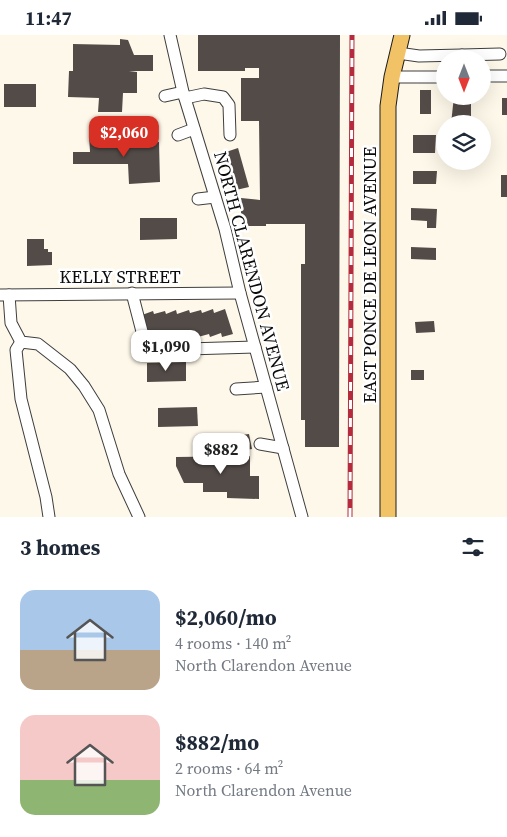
<!DOCTYPE html>
<meta charset="utf-8">
<style>
body{margin:0;font-family:"Source Serif 4",serif;background:#f2f2f3;color:#1f2937;height:100vh;display:flex;flex-direction:column;font-size:19px;white-space:nowrap}
*{box-sizing:border-box;margin:0}
p{font-size:16px;color:#747a83}
.icon{flex:none;width:28px;height:28px;fill:none;stroke:currentColor;stroke-width:2;stroke-linecap:round;stroke-linejoin:round}
.map{position:relative;height:482px;overflow:hidden}
.drawer{display:flex;flex-direction:column;background:#fff;flex:1}
.drawer>*{flex:none}
.needle{width:32px;rotate:180deg}
.buttons{position:absolute;left:436px;top:15px;display:grid;gap:10px}
.buttons a{display:grid;place-items:center;width:55px;height:55px;border-radius:50%;background:#fff;box-shadow:0 5px 20px #0002;font-size:25px}
.price{position:absolute;translate:-50% -42px;padding:0 11px;border-radius:10px;background:#fff;color:#222;font-size:16px;line-height:32px;filter:drop-shadow(0 1px 2px #0008)}
.price::after{content:'';position:absolute;left:50%;top:30px;width:15px;height:11px;margin-left:-8px;background:inherit;clip-path:polygon(0 0,100% 0,50% 100%)}
.price.selected{background:#d93025;color:#fff}
ul{padding:0;list-style:none}
li{display:flex;align-items:center;gap:15px;height:125px;padding:0 20px}
li span{display:grid;place-items:center;flex:none;width:140px;height:100px;border-radius:15px;color:#555}
li>.icon{margin-inline-start:auto}
span .icon{width:60px;height:60px;fill:#fffc;stroke-width:1}
li b{font-size:21px}
h2{display:flex;justify-content:space-between;align-items:center;height:60px;padding:0 20px;font-size:21px}
.status{display:flex;justify-content:space-between;align-items:center;height:35px;padding:0 25px;background:#fff;direction:ltr}
.status svg{height:14px;fill:currentColor}
.map>svg:first-child{display:block}
</style>
<div class="status"><b>11:47</b><svg viewBox="0 0 49 12"><path d="M0 12V9h3v3zM5 12V6h3v6zM10 12V3h3v9zM15 12V0h3v12zM26 1h20v11H26zM47 4h2v5h-2z"/></svg></div>
<div class="map">
<svg width="507" height="482" viewBox="0 0 507 482">
<rect width="100%" height="100%" fill="#fef8ea"/>
<g fill="#534b48">
<polygon points="198,0 340,0 339,412 305,412 305,385 301,385 301,229 305,229 305,189 266,189 266,191 241,191 241,163 260,165 259,86 241,86 241,43 259,43 259,33 245,33 245,36 198,36"/>
<polygon points="120,4 128,5 134,20 153,20 153,36 129,36 137,37 137,58 123,58 122,77 98,77 99,63 68,62 69,36 73,36 73,9 120,10"/>
<rect x="4" y="49" width="32" height="23"/>
<rect x="420" y="55" width="11" height="24"/>
<polygon points="454,61 471,61 471,89 451,89"/>
<rect x="502" y="63" width="5" height="17"/>
<polygon points="89,100 112,100 112,108 159,107 160,147 129,149 128,129 73,129 73,117 90,117"/>
<polygon points="413,100 436,100 435,118 413,118"/>
<polygon points="238,113 249,152 236,155 226,117"/>
<polygon points="413,136 437,136 436,149 413,149"/>
<rect x="501" y="140" width="6" height="22"/>
<polygon points="411,173 437,174 436,193 427,193 427,186 411,185"/>
<polygon points="140,183 177,183 177,204 140,205"/>
<polygon points="27,204 44,204 44,214 48,214 48,217 52,217 52,230 27,231"/>
<polygon points="411,212 436,213 436,225 411,224"/>
<polygon points="213,274 214,278 225,274 233,299 222,302 221,298 210,302 209,299 198,302 197,299 186,303 185,300 174,303 173,300 162,303 161,300 149,304 142,280 153,276 154,279 165,276 166,279 176,275 177,279 189,275 190,278 201,275 202,278"/>
<polygon points="434,286 435,297 416,298 415,287"/>
<polygon points="186,327 186,346 147,347 147,328"/>
<rect x="411" y="335" width="13" height="10"/>
<polygon points="197,372 198,391 158,392 158,373"/>
<polygon points="249,399 252,414 215,419 213,404"/>
<polygon points="250,421 250,441 259,441 259,464 227,463 227,457 203,457 203,448 184,448 176,431 176,422"/>
</g>
<g fill="none" stroke-linecap="round" stroke-linejoin="round">
<defs>
<g id="minor">
<polyline points="170,0 183,57 225,194 240,258 302,482"/>
<polyline points="398,18 419,21 462,20 462,24"/>
<polyline points="462,20 500,19"/>
<polyline points="482,41 507,41"/>
<polyline points="392,42 445,42"/>
<polyline points="165,61 183,57"/>
<polyline points="185,63 204,59 223,62 229,70 230,100"/>
<polyline points="178,100 194,94"/>
<polyline points="198,164 215,162"/>
<polyline points="132,258 145,308 154,315 255,312"/>
<polyline points="0,260 240,258"/>
<polyline points="9,260 11,288 21,307 38,309 70,334 84,351 99,375 119,439 139,482"/>
<polyline points="21,307 16,315 21,364 46,462 49,482"/>
<polyline points="236,354 266,352"/>
<polyline points="260,409 283,413"/>
</g>
<polyline id="major" points="388,482 388,71 392,42 402,0"/>
</defs>
<use href="#minor" stroke="#3e3e3e" stroke-width="13"/>
<use href="#major" stroke="#1c1c1c" stroke-width="17"/>
<use href="#minor" stroke="#fff" stroke-width="11"/>
<use href="#major" stroke="#f2c366" stroke-width="15"/>
<defs>
<polyline id="rail" points="350,482 352,0"/>
</defs>
<use href="#rail" stroke="#b32b3d" stroke-width="5"/>
<use href="#rail" stroke="#fff" stroke-width="3" stroke-dasharray="9" stroke-linecap="butt"/>
</g>
<g text-anchor="middle" dominant-baseline="central" stroke-width="5" stroke-linejoin="round" paint-order="stroke">
<g font-size="18" fill="#0b0b0b" stroke="#fff">
<text transform="translate(252 236) rotate(75)">NORTH CLARENDON AVENUE</text>
<text transform="translate(369 240) rotate(-90)">EAST PONCE DE LEON AVENUE</text>
<text x="120" y="241">KELLY STREET</text>
</g>
</g>
</svg>
<div class="buttons">
<a><svg class="needle" viewBox="-14 -14 28 28"><path d="M0-13l5 13h-10z" fill="#e53935"/><path d="M0 13l5-13h-10z" fill="#747a83"/></svg></a>
<a><svg class="icon" aria-label="layers" viewBox="0 0 24 24"><path d="M12 4l9 5-9 5-9-5zM3 14l9 5 9-5"/></svg></a>
</div>
<b class="price selected" style="left:124px;top:123px">$2,060</b>
<b class="price" style="left:166px;top:337px">$1,090</b>
<b class="price" style="left:221px;top:440px">$882</b>
</div>
<section class="drawer">
<h2>3 homes<svg class="icon" aria-label="filters" viewBox="0 0 24 24"><path d="M4 7h16M4 17h16"/><circle cx="9" cy="7" r="2"/><circle cx="15" cy="17" r="2"/></svg></h2>
<ul>
<li><span style="background:linear-gradient(#a9c7e8 60%,#b9a48a 0)"><svg class="icon" aria-label="home" viewBox="0 0 24 24"><path d="M3 11l9-7 9 7M6 9v11h12V9"/></svg></span><div><b>$2,060/mo</b><p>4 rooms · 140 m²</p><p>North Clarendon Avenue</p></div></li>
<li><span style="background:linear-gradient(#f6c9c9 65%,#8fb573 0)"><svg class="icon" aria-label="home" viewBox="0 0 24 24"><path d="M3 11l9-7 9 7M6 9v11h12V9"/></svg></span><div><b>$882/mo</b><p>2 rooms · 64 m²</p><p>North Clarendon Avenue</p></div></li>
</ul>
</section>
